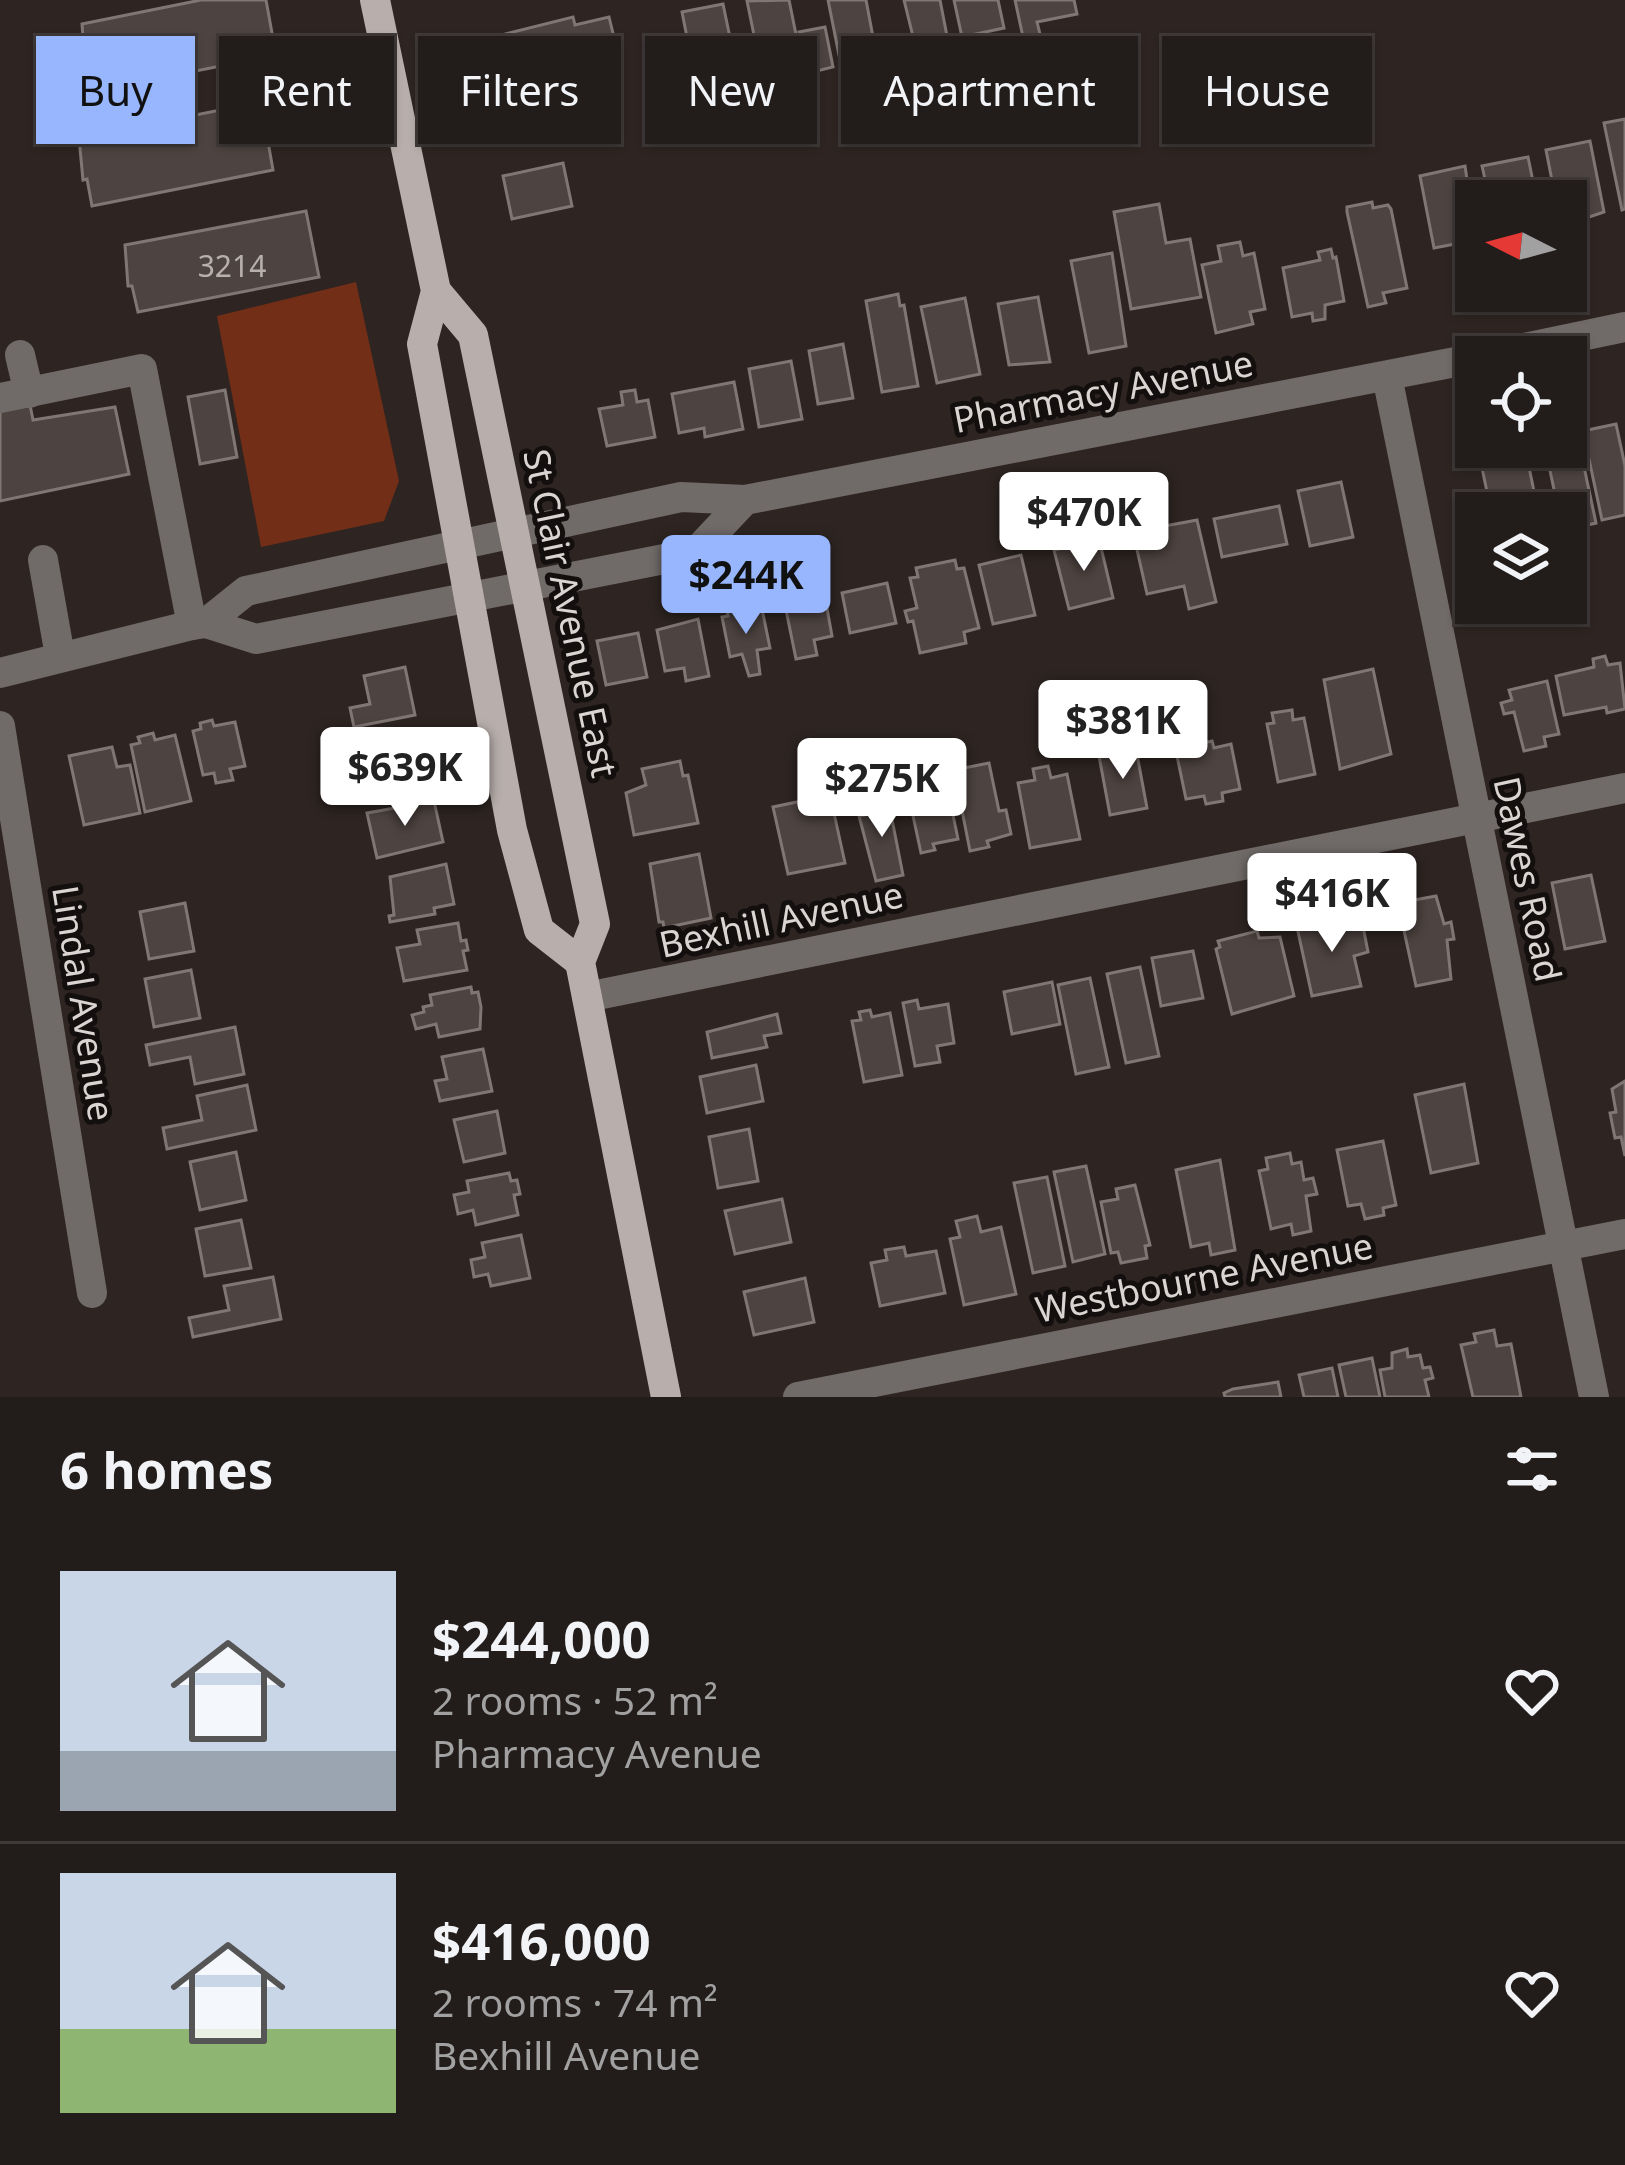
<!DOCTYPE html>
<meta charset="utf-8">
<style>
body{margin:0;font-family:"Noto Sans",sans-serif;background:#2e2927;color:#f1f3f6;height:100vh;display:flex;flex-direction:column;font-size:45px;white-space:nowrap}
*{box-sizing:border-box;margin:0}
p{font-size:39px;color:#a2a1a2}
.icon{flex:none;width:66px;height:66px;fill:none;stroke:currentColor;stroke-width:2;stroke-linecap:round;stroke-linejoin:round}
.map{position:relative;height:1397px;overflow:hidden}
.side{display:flex;flex-direction:column;background:#221c1a;flex:1}
.side>*{flex:none}
.top-card{position:absolute;left:36px;top:36px;width:1554px;height:108px;display:flex;gap:24px}
.needle{width:78px;rotate:276deg}
.tools{position:absolute;left:1455px;top:180px;display:grid;gap:24px}
.tools a{display:grid;place-items:center;width:132px;height:132px;border-radius:0px;background:#221c1a;box-shadow:0 3px 9px #0004,0 0 0 3px #3f3a39;font-size:60px}
.price{position:absolute;translate:-50% -102px;padding:0 27px;border-radius:12px;background:#fff;color:#222;font-size:39px;line-height:78px;filter:drop-shadow(0 3px 6px #0008)}
.price::after{content:'';position:absolute;left:50%;top:72px;width:36px;height:27px;margin-left:-18px;background:inherit;clip-path:polygon(0 0,100% 0,50% 100%)}
.price.active{background:#97b6fd;color:#111}
ul{padding:0;list-style:none}
li{display:flex;align-items:center;gap:36px;height:300px;padding:0 60px}
li+li{border-top:3px solid #3f3a39}
li span{display:grid;place-items:center;flex:none;width:336px;height:240px;border-radius:0px;color:#555}
li>.icon{margin-inline-start:auto}
span .icon{width:144px;height:144px;fill:#fffc;stroke-width:1}
li b{font-size:51px}
h2{display:flex;justify-content:space-between;align-items:center;height:144px;padding:0 60px;font-size:51px}
.pill{padding:0 42px;border-radius:0px;background:#221c1a;box-shadow:0 3px 9px #0004,0 0 0 3px #3f3a39;font-size:42px;line-height:108px}
.pill.active{background:#97b6fd;color:#111}
.map>svg:first-child{display:block}
</style>
<div class="map">
<svg width="1625" height="1397" viewBox="0 0 1625 1397">
<rect width="100%" height="100%" fill="#2e2522"/>
<polygon fill="#732e17" points="356,282 399,481 384,521 261,547 217,316"/>
<g fill="#4d4340" stroke="#807673" stroke-width="3">
<polygon points="201,0 266,0 276,55 95,91 89,64 85,65 82,24"/>
<polygon points="789,0 801,59 804,59 799,32 825,27 833,67 793,77 789,63 761,69 747,1"/>
<polygon points="828,0 866,0 877,58 841,65"/>
<polygon points="904,0 940,0 953,67 922,73"/>
<polygon points="954,0 998,0 1004,28 962,37"/>
<polygon points="1015,0 1074,0 1077,14 1037,22 1040,34 1023,37"/>
<polygon points="723,4 733,52 747,49 755,87 731,92 728,82 697,88 682,12"/>
<polygon points="573,17 575,25 609,17 621,66 579,76 578,72 558,77 556,70 516,79 505,34"/>
<polygon points="573,82 582,127 542,138 542,135 508,142 503,139 498,97"/>
<polygon points="261,102 273,170 92,206 87,179 83,180 79,138"/>
<polygon points="1625,119 1625,209 1622,210 1604,123"/>
<polygon points="1590,141 1604,212 1566,225 1566,201 1556,201 1546,150"/>
<polygon points="1528,157 1537,201 1490,201 1482,166"/>
<polygon points="563,163 572,206 512,219 503,176"/>
<polygon points="1465,166 1476,240 1434,248 1420,176"/>
<polygon points="1372,202 1373,208 1388,205 1391,209 1407,288 1383,293 1386,303 1368,307 1347,212 1347,207"/>
<polygon points="1159,204 1166,243 1190,239 1201,297 1131,309 1114,212"/>
<polygon points="306,211 319,277 138,312 132,286 128,286 125,245"/>
<polygon points="1240,242 1243,256 1254,253 1265,309 1250,312 1253,324 1216,333 1202,265 1221,261 1218,246"/>
<polygon points="1331,249 1333,258 1336,257 1344,301 1325,305 1325,319 1313,321 1312,313 1292,317 1283,268 1320,260 1318,252"/>
<polygon points="1112,253 1126,346 1089,353 1071,261"/>
<polygon points="898,294 900,306 904,305 918,386 882,392 866,301"/>
<polygon points="1038,297 1050,362 1009,365 998,304"/>
<polygon points="965,298 980,374 937,383 921,307"/>
<polygon points="843,344 853,398 818,404 809,351"/>
<polygon points="791,361 802,419 759,427 749,369"/>
<polygon points="734,382 743,429 705,437 704,428 679,433 672,394"/>
<polygon points="225,390 237,457 200,464 188,397"/>
<polygon points="635,390 637,402 648,400 655,437 607,446 599,409 623,405 621,392"/>
<polygon points="30,405 33,420 115,407 129,474 0,501 0,411"/>
<polygon points="1616,424 1625,466 1625,515 1602,520 1583,431"/>
<polygon points="1577,434 1596,523 1566,530 1566,513 1559,513 1545,447 1566,447 1566,437"/>
<polygon points="1511,449 1513,460 1527,458 1535,496 1528,498 1531,509 1511,513 1508,503 1490,506 1482,468 1496,465 1494,453"/>
<polygon points="1341,482 1353,537 1310,546 1298,491"/>
<polygon points="1279,506 1287,544 1222,557 1214,519"/>
<polygon points="1197,520 1216,602 1189,609 1184,586 1147,594 1133,532"/>
<polygon points="1099,539 1113,598 1069,609 1054,550"/>
<polygon points="1021,555 1035,615 993,624 979,565"/>
<polygon points="955,560 957,569 964,568 979,628 964,632 966,643 920,653 913,621 908,622 905,611 917,608 910,578 918,577 916,568"/>
<polygon points="887,583 896,623 850,633 842,593"/>
<polygon points="825,597 832,636 814,640 817,655 796,659 785,605"/>
<polygon points="735,608 736,614 762,609 770,648 757,650 760,674 749,676 742,654 730,657 722,617 728,616 727,610"/>
<polygon points="698,619 709,676 686,681 684,668 665,671 657,630"/>
<polygon points="638,633 647,677 606,685 597,641"/>
<polygon points="1605,656 1608,665 1620,663 1625,709 1607,713 1606,707 1564,715 1556,676 1594,667 1593,659"/>
<polygon points="405,667 415,715 354,727 350,708 370,704 364,676"/>
<polygon points="1373,669 1391,754 1340,769 1324,680"/>
<polygon points="1547,681 1559,734 1544,737 1546,746 1524,751 1514,712 1504,714 1501,703 1512,700 1509,690"/>
<polygon points="1292,710 1293,720 1304,718 1315,774 1278,782 1267,724 1274,723 1272,713"/>
<polygon points="212,720 214,726 235,722 245,766 230,769 233,780 216,783 214,773 203,775 193,731 201,729 200,723"/>
<polygon points="153,733 155,740 175,735 191,801 145,812 131,745 140,743 138,737"/>
<polygon points="423,735 433,784 390,792 387,779 368,783 365,763 384,759 381,744"/>
<polygon points="1212,741 1214,748 1231,744 1240,789 1222,793 1223,801 1206,804 1204,796 1186,799 1177,756 1196,752 1195,745"/>
<polygon points="112,747 117,767 130,765 140,813 84,825 69,756"/>
<polygon points="1136,749 1147,808 1110,815 1099,756"/>
<polygon points="922,756 925,771 943,767 958,839 933,844 935,850 921,853 901,760"/>
<polygon points="680,761 683,776 688,775 698,823 634,835 626,793 646,785 642,769"/>
<polygon points="989,763 999,811 1006,810 1011,834 987,841 989,847 970,851 954,770"/>
<polygon points="1048,766 1051,778 1067,774 1080,839 1030,848 1018,783 1035,780 1033,769"/>
<polygon points="887,794 903,875 876,881 859,816 875,813 872,797"/>
<polygon points="830,795 845,863 788,874 773,807"/>
<polygon points="434,801 443,842 377,858 367,813"/>
<polygon points="699,854 711,918 664,928 663,922 659,922 650,864"/>
<polygon points="446,864 454,904 434,908 435,914 390,922 389,916 394,915 390,877"/>
<polygon points="1591,875 1605,941 1565,949 1552,883"/>
<polygon points="1436,896 1444,924 1451,922 1454,939 1447,940 1451,979 1416,986 1398,903"/>
<polygon points="185,903 194,951 149,959 140,912"/>
<polygon points="1347,921 1348,924 1362,921 1368,952 1354,956 1361,986 1312,996 1297,927"/>
<polygon points="458,923 461,941 466,940 468,950 463,951 467,970 404,981 397,948 420,944 417,930"/>
<polygon points="1257,931 1259,938 1280,937 1294,996 1232,1014 1216,949 1220,947 1218,941"/>
<polygon points="1193,951 1203,998 1161,1006 1152,958"/>
<polygon points="1140,967 1159,1056 1126,1063 1107,974"/>
<polygon points="191,970 200,1018 154,1027 145,979"/>
<polygon points="1090,978 1109,1067 1076,1074 1058,985"/>
<polygon points="1052,982 1060,1024 1012,1034 1004,992"/>
<polygon points="471,987 472,993 478,992 481,1007 480,1029 439,1037 436,1024 416,1029 412,1015 424,1012 423,1007 432,1005 430,995"/>
<polygon points="917,1000 919,1009 948,1004 954,1043 937,1046 940,1062 915,1066 903,1003"/>
<polygon points="870,1010 872,1017 890,1013 902,1075 864,1082 852,1021 861,1020 859,1012"/>
<polygon points="777,1014 781,1033 764,1036 767,1047 712,1058 707,1032"/>
<polygon points="235,1027 244,1074 195,1084 190,1057 150,1065 146,1045"/>
<polygon points="483,1049 492,1091 440,1101 435,1081 447,1079 442,1057"/>
<polygon points="756,1065 763,1101 707,1113 700,1077"/>
<polygon points="1625,1081 1625,1156 1621,1137 1615,1138 1610,1113 1616,1112 1612,1089"/>
<polygon points="1464,1084 1478,1163 1431,1173 1415,1095"/>
<polygon points="247,1085 256,1130 167,1149 163,1128 202,1120 197,1096"/>
<polygon points="497,1111 505,1153 464,1162 454,1120"/>
<polygon points="749,1129 758,1181 718,1188 709,1137"/>
<polygon points="1383,1141 1396,1205 1383,1208 1384,1215 1365,1219 1361,1204 1348,1206 1337,1150"/>
<polygon points="236,1152 246,1200 200,1210 190,1162"/>
<polygon points="1290,1153 1292,1164 1301,1162 1304,1180 1313,1178 1317,1194 1306,1196 1311,1231 1293,1235 1291,1224 1271,1229 1259,1171 1268,1169 1266,1158"/>
<polygon points="1220,1160 1235,1250 1211,1255 1209,1243 1191,1247 1176,1170"/>
<polygon points="1086,1166 1105,1254 1073,1262 1054,1172"/>
<polygon points="509,1173 511,1181 517,1180 520,1194 514,1195 518,1215 476,1225 473,1210 458,1214 454,1195 469,1192 467,1181"/>
<polygon points="1047,1177 1065,1266 1033,1273 1014,1183"/>
<polygon points="1135,1185 1150,1245 1145,1246 1147,1258 1121,1263 1118,1252 1111,1253 1101,1202 1118,1199 1116,1189"/>
<polygon points="782,1199 791,1242 735,1254 725,1211"/>
<polygon points="977,1216 981,1232 1001,1227 1016,1294 964,1305 950,1239 960,1237 956,1221"/>
<polygon points="241,1220 251,1268 205,1276 196,1229"/>
<polygon points="521,1235 530,1278 491,1286 488,1274 474,1277 471,1260 485,1257 482,1243"/>
<polygon points="904,1247 906,1256 936,1251 945,1293 880,1306 871,1263 887,1260 885,1250"/>
<polygon points="273,1277 281,1319 193,1337 189,1318 229,1310 224,1286"/>
<polygon points="805,1278 814,1322 754,1335 744,1292"/>
<polygon points="1494,1330 1497,1346 1511,1344 1521,1397 1473,1397 1461,1345 1476,1342 1474,1334"/>
<polygon points="1407,1349 1408,1357 1420,1355 1423,1368 1430,1367 1433,1378 1425,1380 1429,1397 1385,1397 1380,1370 1392,1368 1392,1353"/>
<polygon points="1372,1358 1380,1397 1346,1397 1339,1365"/>
<polygon points="1332,1368 1338,1397 1304,1397 1299,1375"/>
<polygon points="1278,1382 1281,1397 1225,1397 1224,1393 1233,1389"/>
</g>
<g fill="none" stroke-linecap="round" stroke-linejoin="round">
<g stroke="#706b69" stroke-width="30">
<polyline points="20,355 29,393"/>
<polyline points="1481,357 1625,327"/>
<polyline points="1387,376 1594,1397"/>
<polyline points="0,398 142,369 192,625"/>
<polyline points="43,560 60,656"/>
<polyline points="206,623 246,591 681,497 745,500 1476,358"/>
<polyline points="0,673 192,625 206,623 256,639 695,553 745,500"/>
<polyline points="0,726 92,1293"/>
<polyline points="587,997 1625,788"/>
<polyline points="798,1397 1625,1234"/>
</g>
<g stroke="#b8afac" stroke-width="30">
<polyline points="375,0 436,291 422,344 512,830 539,930 580,962"/>
<polyline points="436,291 473,335 595,924 580,962 666,1397"/>
</g>
</g>
<g text-anchor="middle" dominant-baseline="central" stroke-width="10" stroke-linejoin="round" paint-order="stroke">
<g font-size="30" fill="#b7b0ae">
<text x="232" y="265">3214</text>
</g>
<g font-size="36" fill="#dad5d3" stroke="#130f0e">
<text transform="translate(1103 391) rotate(-11)">Pharmacy Avenue</text>
<text transform="translate(571 613) rotate(78)">St Clair Avenue East</text>
<text transform="translate(1528 879) rotate(78)">Dawes Road</text>
<text transform="translate(781 919) rotate(-12)">Bexhill Avenue</text>
<text transform="translate(84 1003) rotate(81)">Lindal Avenue</text>
<text transform="translate(1204 1277) rotate(-11)">Westbourne Avenue</text>
</g>
</g>
</svg>
<div class="tools">
<a><svg class="needle" viewBox="-14 -14 28 28"><path d="M0-13l5 13h-10z" fill="#e53935"/><path d="M0 13l5-13h-10z" fill="#a2a1a2"/></svg></a>
<a><svg class="icon" aria-label="locate" viewBox="0 0 24 24"><circle cx="12" cy="12" r="6"/><path d="M12 2v4M12 18v4M2 12h4M18 12h4"/></svg></a>
<a><svg class="icon" aria-label="layers" viewBox="0 0 24 24"><path d="M12 4l9 5-9 5-9-5zM3 14l9 5 9-5"/></svg></a>
</div>
<b class="price" style="left:1084px;top:574px">$470K</b>
<b class="price active" style="left:746px;top:637px">$244K</b>
<b class="price" style="left:1123px;top:782px">$381K</b>
<b class="price" style="left:405px;top:829px">$639K</b>
<b class="price" style="left:882px;top:840px">$275K</b>
<b class="price" style="left:1332px;top:955px">$416K</b>
<div class="top-card">
<a class="pill active">Buy</a>
<a class="pill">Rent</a>
<a class="pill">Filters</a>
<a class="pill">New</a>
<a class="pill">Apartment</a>
<a class="pill">House</a>
</div>
</div>
<section class="side">
<h2>6 homes<svg class="icon" aria-label="filters" viewBox="0 0 24 24"><path d="M4 7h16M4 17h16"/><circle cx="9" cy="7" r="2"/><circle cx="15" cy="17" r="2"/></svg></h2>
<ul>
<li><span style="background:linear-gradient(#c9d6e8 75%,#9aa5b1 0)"><svg class="icon" aria-label="home" viewBox="0 0 24 24"><path d="M3 11l9-7 9 7M6 9v11h12V9"/></svg></span><div><b>$244,000</b><p>2 rooms · 52 m²</p><p>Pharmacy Avenue</p></div><svg class="icon" aria-label="heart" viewBox="0 0 24 24"><path d="M12 20l-8-8c-3-5 5-10 8-4 3-6 11-1 8 4z"/></svg></li>
<li><span style="background:linear-gradient(#c9d6e8 65%,#8fb573 0)"><svg class="icon" aria-label="home" viewBox="0 0 24 24"><path d="M3 11l9-7 9 7M6 9v11h12V9"/></svg></span><div><b>$416,000</b><p>2 rooms · 74 m²</p><p>Bexhill Avenue</p></div><svg class="icon" aria-label="heart" viewBox="0 0 24 24"><path d="M12 20l-8-8c-3-5 5-10 8-4 3-6 11-1 8 4z"/></svg></li>
</ul>
</section>
